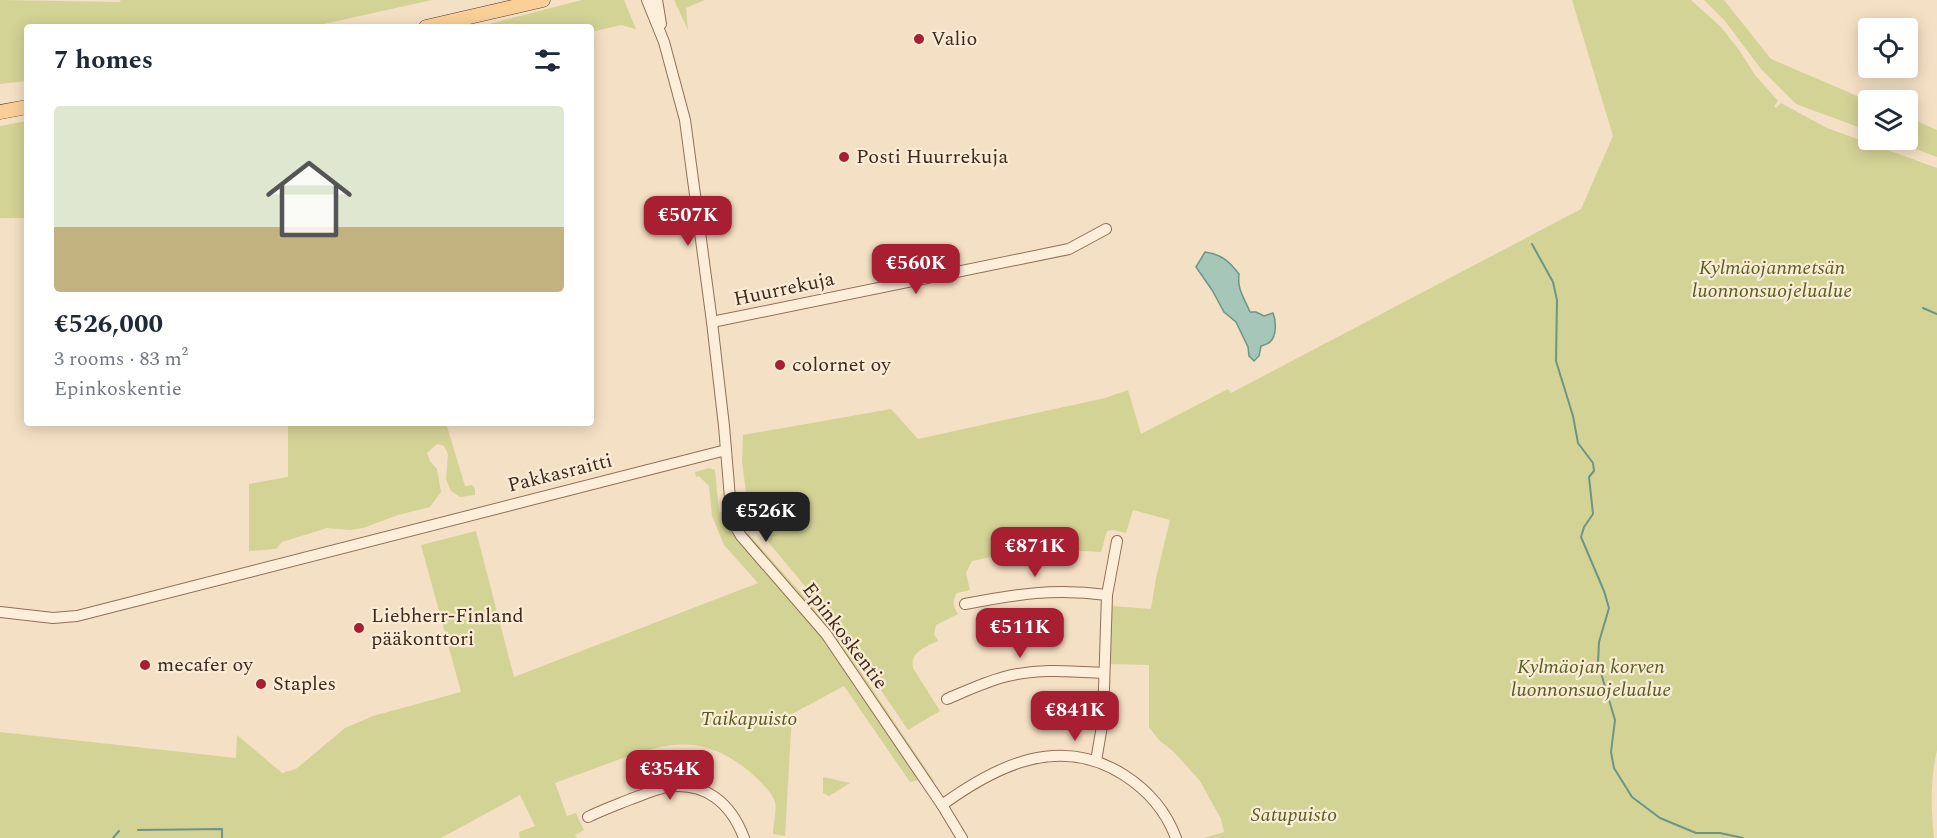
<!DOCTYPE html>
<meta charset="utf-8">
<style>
body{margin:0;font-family:Spectral,serif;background:#f6f6f7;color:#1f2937;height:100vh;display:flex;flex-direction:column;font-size:22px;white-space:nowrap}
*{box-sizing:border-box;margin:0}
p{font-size:20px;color:#747a83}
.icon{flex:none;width:33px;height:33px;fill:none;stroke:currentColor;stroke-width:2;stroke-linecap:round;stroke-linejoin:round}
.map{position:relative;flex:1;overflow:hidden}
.drawer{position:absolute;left:24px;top:24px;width:570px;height:402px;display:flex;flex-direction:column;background:#fff;border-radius:6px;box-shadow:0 3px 15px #0003}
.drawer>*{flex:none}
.controls{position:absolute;left:1858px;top:18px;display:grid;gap:12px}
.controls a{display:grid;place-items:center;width:60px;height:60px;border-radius:6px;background:#fff;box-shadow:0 3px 15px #0003;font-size:30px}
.price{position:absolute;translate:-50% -51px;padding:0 14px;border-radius:12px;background:#a81f31;color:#fff;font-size:20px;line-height:39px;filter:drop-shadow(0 2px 3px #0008)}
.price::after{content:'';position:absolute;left:50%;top:36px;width:18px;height:14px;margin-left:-9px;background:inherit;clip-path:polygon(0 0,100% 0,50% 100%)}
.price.current{background:#222;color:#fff}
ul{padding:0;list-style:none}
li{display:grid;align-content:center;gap:12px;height:318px;padding:0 30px}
li span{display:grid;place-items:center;height:186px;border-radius:6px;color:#555}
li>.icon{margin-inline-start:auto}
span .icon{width:108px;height:108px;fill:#fffc;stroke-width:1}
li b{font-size:26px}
h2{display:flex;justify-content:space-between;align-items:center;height:72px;padding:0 30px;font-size:26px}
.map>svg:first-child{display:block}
</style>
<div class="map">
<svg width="1937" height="838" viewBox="0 0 1937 838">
<rect width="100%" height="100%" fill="#f4e0c4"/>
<g fill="#d4d396">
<polygon points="0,0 119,2 121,0 432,0 310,27 27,27 27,81 0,84"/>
<polygon points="582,0 624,0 636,29 621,25 591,32 591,27 477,27"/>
<polygon points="674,0 705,0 686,8 688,30"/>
<path d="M1572,0H1691L1721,27L1739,50L1755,75L1778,101L1774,106L1776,108L1781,103L1827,128L1937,168V750C1930,781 1931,807 1934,838H1204L1224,832L1221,819L1200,781L1174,752L1159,740L1149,727V665L1110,664L1112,606L1151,609L1156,578L1170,520L1133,510L1126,533L1113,530L1107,531L1101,552C1057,549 1016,551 972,561L966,573L970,590L957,593C952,600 953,607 958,614L936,625L934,634L938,641C925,647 910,652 913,668L940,711L908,730L834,621L755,526L748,507L742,462L743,435L891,409L918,439L1105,398L1128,390L1141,434L1228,389L1231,393L1581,209L1613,136Z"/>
<polygon points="1704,0 1724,0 1771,59 1869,101 1869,131 1796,104 1761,69 1725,21"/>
<polygon points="1908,117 1937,130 1937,157 1891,140 1908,140"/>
<polygon points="27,121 27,218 0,218 0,126"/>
<polygon points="288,423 446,423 465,486 472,485 475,489 475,495 460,497 451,491 446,479 448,454 444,446 437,444 427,453 430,461 437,469 441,492 430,507 398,515 363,528 351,530 327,528 282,542 276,549 249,551 249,484 288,477"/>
<path d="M709,468L715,470L719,512H723L732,533L819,631L919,780L910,782L844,686L792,714L785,836L773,834C773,826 777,809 775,802C772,791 754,775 745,768C699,733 665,743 615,761C595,768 575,776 555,783L567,816L576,813L584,830L575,835L577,838H520L519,832L535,826L520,795L441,838H0V732L236,758L237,735L282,773L296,769L345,728L373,716L461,692L421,545L476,531L514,677L758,583L724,545L712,516L709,486L699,476L696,477L695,472Z"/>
<polygon points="748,533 830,626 934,781 934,784 746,534"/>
<polygon points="823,777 850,783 829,796 823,793"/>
</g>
<path fill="#a6c6b9" stroke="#6b9686" stroke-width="1.5" d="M1205,252C1221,254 1229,261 1239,274C1237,290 1244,297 1250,312H1256L1264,316L1273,313C1276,320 1277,336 1270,342C1268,344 1264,345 1261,346L1259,356L1254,361L1249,356L1248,347L1236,322L1224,312L1212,290L1196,267Z"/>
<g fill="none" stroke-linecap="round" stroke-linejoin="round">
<g stroke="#6b9686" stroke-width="2">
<polyline points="1532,244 1553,282 1557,300 1556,361 1573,416 1578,443 1593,463 1594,471 1589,477 1593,514 1584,527 1581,537 1604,591 1609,608 1599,642 1598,663 1615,720 1611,752 1614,768 1632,797 1660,818 1696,833 1720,833 1743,838"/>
<polyline points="1923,308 1937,314"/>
<polyline points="138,830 222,829 222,838"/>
<polyline points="113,838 119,831"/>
</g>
<defs>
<g id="minor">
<polyline points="647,0 664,42 685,120 712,322 724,426 731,510 734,524 741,536 826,634 942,805 962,838"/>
<polyline points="657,0 661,24"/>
<polyline points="712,322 1069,249 1106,229"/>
<path d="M965,604C1017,594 1054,588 1107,595"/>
<polyline points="0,612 53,618 77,616 726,450"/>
<path d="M947,699C966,691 985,682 1004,677C1037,668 1070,671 1103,673"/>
<polyline points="1096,761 1103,720 1107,595 1117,541"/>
<path d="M942,805C997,765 1060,734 1124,775C1149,791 1166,811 1176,838"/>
<path d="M588,817C602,810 616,805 631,799C642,795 654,790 666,787C705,781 731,803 744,838"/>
</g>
<g id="major">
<polyline points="426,27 543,0"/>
<polyline points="0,112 27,107"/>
</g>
</defs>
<use href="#minor" stroke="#916f57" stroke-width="12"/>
<use href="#major" stroke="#5e3d2c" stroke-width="15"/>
<use href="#minor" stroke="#fdeed9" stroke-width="10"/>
<use href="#major" stroke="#fad098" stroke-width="14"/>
</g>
<g fill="#a81f31" stroke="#faebd5" stroke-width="2">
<circle cx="919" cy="39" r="6"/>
<circle cx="844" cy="157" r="6"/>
<circle cx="780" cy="365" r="6"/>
<circle cx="359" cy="628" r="6"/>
<circle cx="145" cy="665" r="6"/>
<circle cx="261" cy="684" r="6"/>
</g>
<g text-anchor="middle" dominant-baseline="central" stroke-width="4.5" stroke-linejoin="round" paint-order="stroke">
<g font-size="20" fill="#3f2a1d" stroke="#faebd5" text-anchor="start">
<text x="931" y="39">Valio</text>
<text x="856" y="157">Posti Huurrekuja</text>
<text x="792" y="365">colornet oy</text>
<text x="371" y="616">Liebherr-Finland<tspan x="371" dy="23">pääkonttori</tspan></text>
<text x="157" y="665">mecafer oy</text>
<text x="273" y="684">Staples</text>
</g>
<g font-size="20" font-style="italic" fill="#565e21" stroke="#faebd5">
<text x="1772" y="268">Kylmäojanmetsän<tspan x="1772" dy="23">luonnonsuojelualue</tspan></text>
<text x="1591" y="667">Kylmäojan korven<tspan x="1591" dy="23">luonnonsuojelualue</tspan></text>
<text x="749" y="719">Taikapuisto</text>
<text x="1294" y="815">Satupuisto</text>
</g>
<g font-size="20" fill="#3f2a1d" stroke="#faebd5">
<text transform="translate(784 289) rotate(-12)">Huurrekuja</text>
<text transform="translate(560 473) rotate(-14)">Pakkasraitti</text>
<text transform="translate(845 636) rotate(53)">Epinkoskentie</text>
</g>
</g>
</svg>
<div class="controls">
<a><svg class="icon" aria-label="locate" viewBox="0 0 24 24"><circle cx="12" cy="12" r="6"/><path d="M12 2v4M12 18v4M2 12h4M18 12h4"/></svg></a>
<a><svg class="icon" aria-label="layers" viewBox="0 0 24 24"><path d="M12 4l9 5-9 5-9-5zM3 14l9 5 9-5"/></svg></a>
</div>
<b class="price" style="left:688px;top:247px">€507K</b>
<b class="price" style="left:916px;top:295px">€560K</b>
<b class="price current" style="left:766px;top:543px">€526K</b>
<b class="price" style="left:1035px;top:578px">€871K</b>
<b class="price" style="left:1020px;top:659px">€511K</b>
<b class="price" style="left:1075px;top:742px">€841K</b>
<b class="price" style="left:670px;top:801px">€354K</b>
<section class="drawer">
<h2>7 homes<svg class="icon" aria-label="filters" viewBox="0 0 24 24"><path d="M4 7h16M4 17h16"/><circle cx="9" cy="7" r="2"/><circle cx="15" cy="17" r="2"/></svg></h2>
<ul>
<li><span style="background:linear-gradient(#dfe7d0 65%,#c2b280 0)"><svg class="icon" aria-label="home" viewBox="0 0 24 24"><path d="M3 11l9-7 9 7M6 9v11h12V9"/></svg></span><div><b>€526,000</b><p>3 rooms · 83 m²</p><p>Epinkoskentie</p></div></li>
</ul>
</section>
</div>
